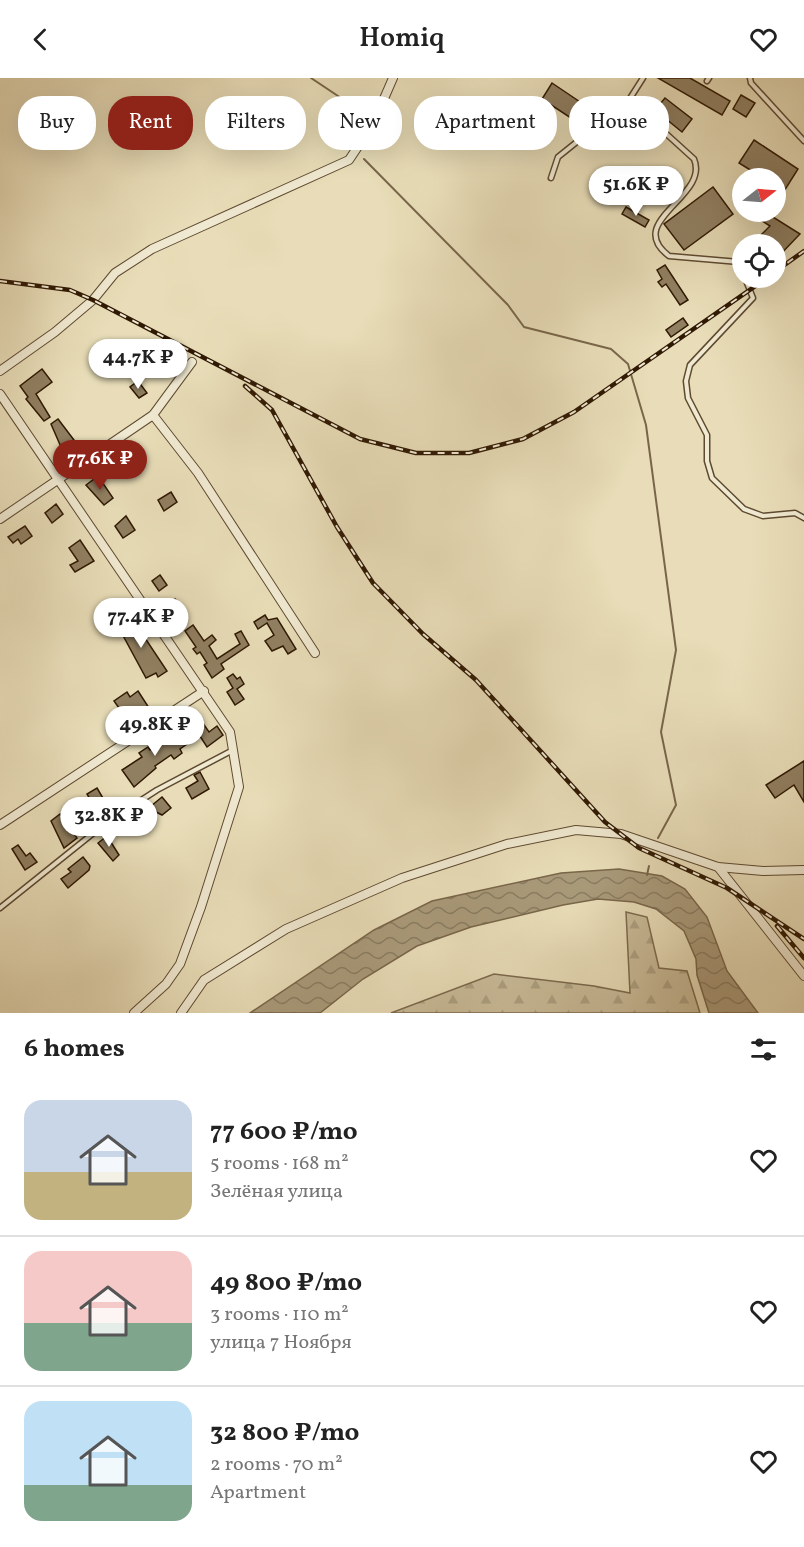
<!DOCTYPE html>
<meta charset="utf-8">
<style>
body{margin:0;font-family:Vollkorn,serif;background:#f2f2f2;color:#222;height:100vh;display:flex;flex-direction:column;font-size:22px;white-space:nowrap}
*{box-sizing:border-box;margin:0}
p{font-size:20px;color:#767676}
.icon{flex:none;width:33px;height:33px;fill:none;stroke:currentColor;stroke-width:2;stroke-linecap:round;stroke-linejoin:round}
.map{position:relative;height:935px;overflow:hidden}
.details{display:flex;flex-direction:column;background:#fff;flex:1}
.details>*{flex:none}
.top-card{position:absolute;left:18px;top:18px;width:768px;height:54px;display:flex;gap:12px}
.needle{width:39px;rotate:73deg}
.tools{position:absolute;left:732px;top:90px;display:grid;gap:12px}
.tools a{display:grid;place-items:center;width:54px;height:54px;border-radius:50%;background:#fff;box-shadow:0 6px 24px #0002;font-size:30px}
.price{position:absolute;translate:-50% -51px;padding:0 14px;border-radius:21px;background:#fff;color:#222;font-size:20px;line-height:39px;filter:drop-shadow(0 2px 3px #0008)}
.price::after{content:'';position:absolute;left:50%;top:36px;width:18px;height:14px;margin-left:-9px;background:inherit;clip-path:polygon(0 0,100% 0,50% 100%)}
.price.current{background:#8f2418;color:#fff}
ul{padding:0;list-style:none}
li{display:flex;align-items:center;gap:18px;height:150px;padding:0 24px}
li+li{border-top:2px solid #e0e0e0}
li span{display:grid;place-items:center;flex:none;width:168px;height:120px;border-radius:18px;color:#555}
li>.icon{margin-inline-start:auto}
span .icon{width:72px;height:72px;fill:#fffc;stroke-width:1}
li b{font-size:26px}
h2{display:flex;justify-content:space-between;align-items:center;height:72px;padding:0 24px;font-size:26px}
.pill{padding:0 21px;border-radius:24px;background:#fff;box-shadow:0 6px 24px #0002;font-size:21px;line-height:54px}
.pill.current{background:#8f2418;color:#fff}
header{display:flex;justify-content:space-between;align-items:center;height:78px;padding:0 24px;background:#fff;font-size:27px;font-weight:600}
.map>svg:first-child{display:block}
</style>
<header><svg class="icon" aria-label="back" viewBox="0 0 24 24"><path d="M15 5l-7 7 7 7"/></svg>Homiq<svg class="icon" aria-label="heart" viewBox="0 0 24 24"><path d="M12 20l-8-8c-3-5 5-10 8-4 3-6 11-1 8 4z"/></svg></header>
<div class="map">
<svg width="804" height="935" viewBox="0 0 804 935">
<defs>
<pattern id="forest-firs" width="22" height="20" patternUnits="userSpaceOnUse" patternTransform="scale(1.5)"><rect width="22" height="20" fill="#c9bc99"/><path d="M5 1l3.5 6h-7zM16 11l3.5 6h-7z" fill="#ada182"/></pattern>
<pattern id="water-waves" width="16" height="10" patternUnits="userSpaceOnUse" patternTransform="scale(1.5)"><rect width="16" height="10" fill="#a99a7a"/><path d="M0 5q4-4 8 0t8 0" fill="none" stroke="#8a7d62"/></pattern>
</defs>
<rect width="100%" height="100%" fill="#e8ddb8"/>
<filter id="stains"><feTurbulence type="fractalNoise" baseFrequency=".00333" numOctaves="4"/><feColorMatrix values="0 0 0 0 .2 0 0 0 0 .09 0 0 0 0 .02 0 0 0 .5 -.17"/></filter>
<radialGradient id="worn" r=".72"><stop offset=".6" stop-color="#630" stop-opacity="0"/><stop offset="1" stop-color="#630" stop-opacity=".3"/></radialGradient>
<polygon fill="url(#forest-firs)" stroke="#7c6a4e" stroke-width="1.5" points="626,834 647,839 659,890 687,893 700,935 391,935 494,896 594,908 630,915"/>
<polygon fill="url(#water-waves)" stroke="#79664a" stroke-width="1.5" points="619,791 662,798 685,811 707,839 727,893 758,935 709,935 697,897 696,881 684,853 656,831 634,824 598,821 563,827 471,849 417,868 363,901 320,935 250,935 374,852 432,823 561,795"/>
<g fill="none" stroke-linecap="round" stroke-linejoin="round">
<g stroke="#79664a" stroke-width="2">
<polyline points="311,0 341,20 348,31 341,60 348,69"/>
<polyline points="364,81 508,227 524,249 611,271 628,286 646,347 676,572 661,654 676,727 658,760"/>
<polyline points="647,797 649,788"/>
</g>
</g>
<g fill="#907f61" stroke="#301903" stroke-width="1.5">
<polygon points="658,0 690,0 730,23 722,37"/>
<polygon points="552,5 583,26 577,36 581,39 577,44 542,21"/>
<polygon points="741,17 755,25 746,39 733,31"/>
<polygon points="665,20 692,41 682,54 655,32"/>
<polygon points="754,62 798,91 776,126 776,100 758,100 760,98 739,85"/>
<polygon points="713,109 733,136 684,172 664,146"/>
<polygon points="626,129 649,142 645,149 622,136"/>
<polygon points="760,134 765,134 800,156 776,181 776,166 767,166 759,159 770,148 756,139"/>
<polygon points="665,187 688,222 680,227 666,206 662,209 658,204 662,201 657,192"/>
<polygon points="683,240 688,247 671,259 666,252"/>
<polygon points="42,291 52,304 36,316 50,339 44,343 26,321 28,319 20,308"/>
<polygon points="138,303 147,315 139,320 130,309"/>
<polygon points="58,341 74,362 61,369 51,346"/>
<polygon points="98,398 113,420 104,427 86,407"/>
<polygon points="171,414 177,424 164,433 158,422"/>
<polygon points="56,426 63,436 52,445 45,435"/>
<polygon points="126,438 135,452 123,460 115,448"/>
<polygon points="25,448 32,458 21,466 18,461 13,465 8,459"/>
<polygon points="80,462 94,483 75,494 70,487 78,483 69,470"/>
<polygon points="160,497 167,507 159,513 152,503"/>
<polygon points="175,521 185,533 177,540 167,527"/>
<polygon points="129,536 167,593 158,599 156,595 146,600 120,552 124,549 120,542"/>
<polygon points="265,537 268,542 277,540 296,571 288,576 283,568 272,573 265,563 274,557 267,545 258,551 254,544"/>
<polygon points="193,547 204,563 212,557 216,562 209,568 217,581 240,566 235,556 241,553 249,567 221,586 224,591 212,600 204,587 207,585 200,574 197,576 193,571 196,569 185,553"/>
<polygon points="233,596 237,601 240,599 244,606 237,611 244,621 235,627 227,614 233,610 227,600"/>
<polygon points="138,613 151,633 137,643 139,646 133,650 114,623 127,614 130,619"/>
<polygon points="202,644 209,654 217,648 223,657 207,669 194,649"/>
<polygon points="177,651 187,666 180,671 182,675 174,681 171,677 155,688 156,690 134,709 122,692 142,679 139,675 148,669 150,672 162,664 158,657 164,653 167,658"/>
<polygon points="804,683 804,724 794,707 775,720 766,707"/>
<polygon points="200,694 209,711 192,721 186,710 198,703 194,697"/>
<polygon points="97,710 107,727 85,741 82,737 94,728 87,716"/>
<polygon points="162,719 171,730 162,737 156,734 150,739 145,733"/>
<polygon points="60,736 77,760 64,770 51,743"/>
<polygon points="107,758 119,777 113,783 98,765"/>
<polygon points="18,767 26,778 30,775 37,784 25,792 12,771"/>
<polygon points="83,779 90,788 89,792 68,810 61,801 71,794 68,791"/>
</g>
<g fill="none" stroke-linecap="round" stroke-linejoin="round">
<defs>
<g id="service">
<path d="M643,0L629,22L694,81C710,119 623,143 669,178L739,184L742,192"/>
<polyline points="750,0 751,5 804,63"/>
<polyline points="707,3 709,0"/>
<polyline points="551,100 558,79 629,22"/>
<polyline points="745,200 753,220 690,287 686,303 688,320 707,357 707,383 712,400 744,431 763,438 795,435 804,440"/>
<polyline points="0,830 106,745 157,712 233,672"/>
</g>
<g id="minor">
<polyline points="0,293 55,254 93,222 115,195 152,171 349,82 373,46 393,0"/>
<polyline points="0,316 230,654 239,709 201,829 180,886 166,906 134,935"/>
<polyline points="153,337 198,395 315,575"/>
<polyline points="0,441 153,337 192,284"/>
<polyline points="0,747 204,613"/>
<polyline points="718,789 804,898"/>
<polyline points="181,935 204,902 286,851 402,800 507,766 576,752 621,756 718,789 763,793 804,792"/>
</g>
</defs>
<use href="#service" stroke="#5e4a30" stroke-width="7"/>
<use href="#minor" stroke="#5e4a30" stroke-width="10"/>
<use href="#service" stroke="#f0e9d1" stroke-width="4"/>
<use href="#minor" stroke="#f0e9d1" stroke-width="8"/>
<defs>
<g id="rail">
<polyline points="776,193 804,173"/>
<polyline points="0,203 70,212 93,222 360,361 416,375 469,375 523,361 574,334 767,200"/>
<polyline points="245,308 272,332 337,449 373,505 423,556 476,602 605,744 639,770 727,810 804,861"/>
<polyline points="777,848 804,880"/>
</g>
</defs>
<use href="#rail" stroke="#301903" stroke-width="4.5"/>
<use href="#rail" stroke="#f0e9d1" stroke-width="2" stroke-dasharray="7" stroke-linecap="butt"/>
</g>
<rect width="100%" height="100%" filter="url(#stains)"/>
<rect width="100%" height="100%" fill="url(#worn)"/>
</svg>
<div class="tools">
<a><svg class="needle" viewBox="-14 -14 28 28"><path d="M0-13l5 13h-10z" fill="#e53935"/><path d="M0 13l5-13h-10z" fill="#767676"/></svg></a>
<a><svg class="icon" aria-label="locate" viewBox="0 0 24 24"><circle cx="12" cy="12" r="6"/><path d="M12 2v4M12 18v4M2 12h4M18 12h4"/></svg></a>
</div>
<b class="price" style="left:636px;top:139px">51.6K ₽</b>
<b class="price" style="left:138px;top:312px">44.7K ₽</b>
<b class="price current" style="left:100px;top:413px">77.6K ₽</b>
<b class="price" style="left:141px;top:571px">77.4K ₽</b>
<b class="price" style="left:155px;top:679px">49.8K ₽</b>
<b class="price" style="left:109px;top:770px">32.8K ₽</b>
<div class="top-card">
<a class="pill">Buy</a>
<a class="pill current">Rent</a>
<a class="pill">Filters</a>
<a class="pill">New</a>
<a class="pill">Apartment</a>
<a class="pill">House</a>
</div>
</div>
<section class="details">
<h2>6 homes<svg class="icon" aria-label="filters" viewBox="0 0 24 24"><path d="M4 7h16M4 17h16"/><circle cx="9" cy="7" r="2"/><circle cx="15" cy="17" r="2"/></svg></h2>
<ul>
<li><span style="background:linear-gradient(#c9d6e8 60%,#c2b280 0)"><svg class="icon" aria-label="home" viewBox="0 0 24 24"><path d="M3 11l9-7 9 7M6 9v11h12V9"/></svg></span><div><b>77 600 ₽/mo</b><p>5 rooms · 168 m²</p><p>Зелёная улица</p></div><svg class="icon" aria-label="heart" viewBox="0 0 24 24"><path d="M12 20l-8-8c-3-5 5-10 8-4 3-6 11-1 8 4z"/></svg></li>
<li><span style="background:linear-gradient(#f6c9c9 60%,#7fa58c 0)"><svg class="icon" aria-label="home" viewBox="0 0 24 24"><path d="M3 11l9-7 9 7M6 9v11h12V9"/></svg></span><div><b>49 800 ₽/mo</b><p>3 rooms · 110 m²</p><p>улица 7 Ноября</p></div><svg class="icon" aria-label="heart" viewBox="0 0 24 24"><path d="M12 20l-8-8c-3-5 5-10 8-4 3-6 11-1 8 4z"/></svg></li>
<li><span style="background:linear-gradient(#bfe0f5 70%,#7fa58c 0)"><svg class="icon" aria-label="home" viewBox="0 0 24 24"><path d="M3 11l9-7 9 7M6 9v11h12V9"/></svg></span><div><b>32 800 ₽/mo</b><p>2 rooms · 70 m²</p><p>Apartment</p></div><svg class="icon" aria-label="heart" viewBox="0 0 24 24"><path d="M12 20l-8-8c-3-5 5-10 8-4 3-6 11-1 8 4z"/></svg></li>
</ul>
</section>
